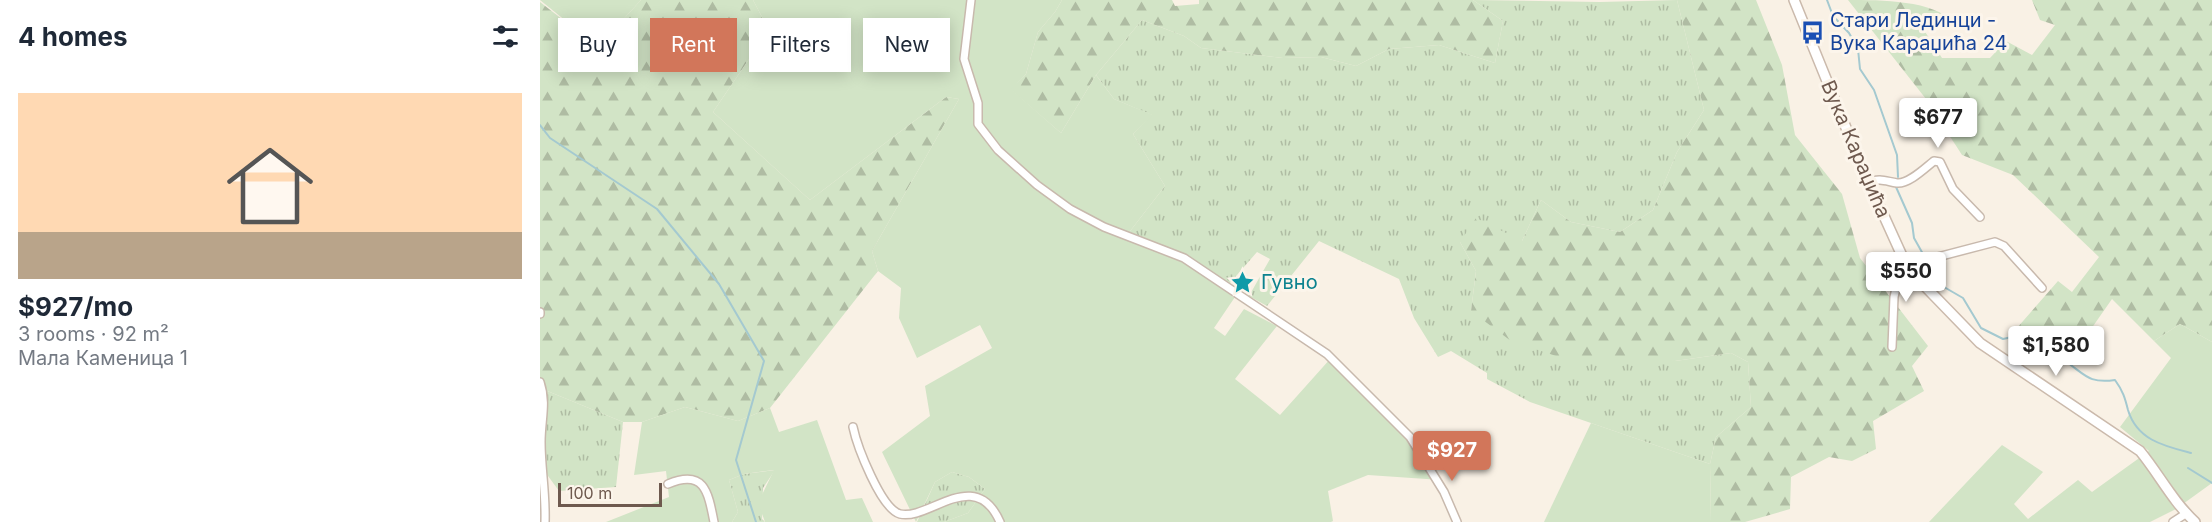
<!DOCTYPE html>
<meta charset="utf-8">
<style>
body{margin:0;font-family:Inter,sans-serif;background:#f2f2f3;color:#1f2937;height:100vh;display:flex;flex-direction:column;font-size:22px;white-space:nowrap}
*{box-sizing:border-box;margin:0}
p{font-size:20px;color:#747a83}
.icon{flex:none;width:33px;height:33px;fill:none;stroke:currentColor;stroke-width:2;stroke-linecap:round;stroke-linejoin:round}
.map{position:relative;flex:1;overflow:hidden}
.sheet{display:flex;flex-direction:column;background:#fff;width:540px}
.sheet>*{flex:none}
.top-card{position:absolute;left:18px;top:18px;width:570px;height:54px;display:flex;gap:12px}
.scale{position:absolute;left:18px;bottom:15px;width:104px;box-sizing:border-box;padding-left:6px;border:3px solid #6e594e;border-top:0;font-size:16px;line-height:21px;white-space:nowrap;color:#6e594e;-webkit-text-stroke:4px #fcf5eb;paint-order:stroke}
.price{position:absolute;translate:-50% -51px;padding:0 14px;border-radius:6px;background:#fff;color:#222;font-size:20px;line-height:39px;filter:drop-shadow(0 2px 3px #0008)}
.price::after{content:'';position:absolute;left:50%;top:36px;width:18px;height:14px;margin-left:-9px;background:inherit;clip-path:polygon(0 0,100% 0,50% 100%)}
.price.on{background:#d2765a;color:#fff}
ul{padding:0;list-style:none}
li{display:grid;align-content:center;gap:12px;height:318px;padding:0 18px}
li+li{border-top:2px solid #e0e1e3}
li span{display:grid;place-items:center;height:186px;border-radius:0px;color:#555}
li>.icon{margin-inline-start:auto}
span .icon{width:108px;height:108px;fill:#fffc;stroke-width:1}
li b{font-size:26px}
h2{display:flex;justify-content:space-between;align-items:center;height:72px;padding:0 18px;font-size:26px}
.tag{padding:0 21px;border-radius:0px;background:#fff;box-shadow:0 3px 15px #0003;font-size:21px;line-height:54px}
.tag.on{background:#d2765a;color:#fff}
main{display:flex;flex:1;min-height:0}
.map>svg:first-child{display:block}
</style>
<main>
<section class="sheet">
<h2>4 homes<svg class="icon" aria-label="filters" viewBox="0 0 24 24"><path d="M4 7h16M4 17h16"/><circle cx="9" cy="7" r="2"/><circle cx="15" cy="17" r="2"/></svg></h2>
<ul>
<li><span style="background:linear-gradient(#ffd9b3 75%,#b9a48a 0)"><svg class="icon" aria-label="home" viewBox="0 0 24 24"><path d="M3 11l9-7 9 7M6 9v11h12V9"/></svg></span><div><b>$927/mo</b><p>3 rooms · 92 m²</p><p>Мала Каменица 1</p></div></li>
</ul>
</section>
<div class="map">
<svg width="1672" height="522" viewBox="0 0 1672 522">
<defs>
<pattern id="grass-tufts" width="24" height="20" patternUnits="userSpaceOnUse" patternTransform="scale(1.5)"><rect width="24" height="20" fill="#d2e4c6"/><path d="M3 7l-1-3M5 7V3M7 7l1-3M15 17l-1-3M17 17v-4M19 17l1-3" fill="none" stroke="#afbca3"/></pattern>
<pattern id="forest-firs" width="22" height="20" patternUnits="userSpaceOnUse" patternTransform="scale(1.5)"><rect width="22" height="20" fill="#d2e4c6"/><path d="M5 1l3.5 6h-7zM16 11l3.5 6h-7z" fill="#afbca3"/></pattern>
</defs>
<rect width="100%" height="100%" fill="#f9f1e5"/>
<g fill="url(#grass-tufts)">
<polygon points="933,0 1060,2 1137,0 1164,110 1137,152 1113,210 1080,232 1031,222 1001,200 982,241 920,242 936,271 931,311 1135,361 1191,353 1208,362 1211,407 1176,437 1170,464 990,402 947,379 947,373 911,351 898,357 874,318 859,279 779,241 727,306 709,296 730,259 717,252 683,291 639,260 584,239 625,186 593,134 612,115 574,99 556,75 602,20 644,36 661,48 743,58 781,57 816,66 849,49 899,45 955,63 963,21"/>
<polygon points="0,388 83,422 76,487 19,491 0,465"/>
<polygon points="235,470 223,488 222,519 225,522 192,522 198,512 189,480 204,474"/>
<polygon points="412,472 429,477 445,489 428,513 404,522 377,522 395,482"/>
</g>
<g fill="url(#forest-firs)">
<polygon points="101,0 213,0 229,30 173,112 270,200 406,97 419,99 332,251 338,271 230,408 198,421 145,407 102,422 83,422 0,388 0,2 58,47"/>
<polygon points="522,0 632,0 635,6 659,4 659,0 933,0 963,21 955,63 899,45 849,49 816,66 781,57 743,58 661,48 644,36 602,20 556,75 521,133 470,89 486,74 498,32 515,12"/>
<polygon points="1137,0 1216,0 1242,65 1255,135 1302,194 1320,258 1388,346 1372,366 1384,391 1333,421 1336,449 1312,461 1289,457 1251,477 1250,509 1205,522 1171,522 1170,464 1176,437 1211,407 1208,362 1191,353 1135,361 1025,359 971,341 931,311 936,271 920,242 936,218 982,241 1001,200 1031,222 1080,232 1113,210 1137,152 1164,110"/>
<path d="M1308,0C1341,0 1394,0 1414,23L1382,27L1402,58H1450L1466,41L1492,55L1515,25L1500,20L1492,0H1672V342L1640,324L1614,341L1572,299L1535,352L1470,336L1518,281L1532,292L1559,257L1473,175L1422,155L1386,99Z"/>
</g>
<g fill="#d2e4c6">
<polygon points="0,0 101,0 58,47"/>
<polygon points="213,0 522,0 515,12 498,32 486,74 471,89 521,133 556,75 574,99 613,115 593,134 625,186 584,239 639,260 695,297 674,328 685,336 704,309 737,326 695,379 740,415 791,358 873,435 901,480 828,475 788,491 793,521 791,522 404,522 428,513 445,489 429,477 412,472 395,482 376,522 342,452 390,416 385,386 452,348 440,325 377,358 359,318 361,288 338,271 332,251 419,99 406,97 270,200 173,112 229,30"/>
<polygon points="1640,324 1672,342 1672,483 1636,509 1610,522 1389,522 1462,445 1503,472 1474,504 1488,519 1538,480 1552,492 1609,451 1580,427 1631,358 1614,341"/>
<polygon points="145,407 198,421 230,408 239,432 277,420 306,500 322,498 333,522 225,522 218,503 234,470 204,474 189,480 198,512 192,522 66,522 129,497 126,471 94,475 102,422"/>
<polygon points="1051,423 1170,464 1171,522 1004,522"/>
</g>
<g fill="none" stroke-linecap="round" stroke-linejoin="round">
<g stroke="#a4c9d0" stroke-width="2">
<polyline points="1287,0 1293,16 1309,33 1318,49 1320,69 1334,90 1357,155 1358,177"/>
<polyline points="0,125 10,138 117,209 179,284 224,361 196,460 216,522"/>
<polyline points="1356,187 1372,223 1374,238 1383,254"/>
<path d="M1382,266L1404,287L1423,298L1441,328L1463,339L1481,335C1495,345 1511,351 1525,361C1545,374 1548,384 1575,380C1583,391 1585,398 1588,410C1597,440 1624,446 1651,453"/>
<polyline points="1648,468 1672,483"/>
</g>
<defs>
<g id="street">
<polyline points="431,0 424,59 438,103 438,124 458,150 497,185 530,209 564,227 644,258 787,354 870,437 904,492 917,522"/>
<path d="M1329,182C1340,178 1345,181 1357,183C1369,184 1385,168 1394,161L1400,162L1413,189L1440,217"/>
<polyline points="1367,265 1455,242 1464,246 1502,288"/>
<polyline points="0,312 0,314"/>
<polyline points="1352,347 1354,297 1363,258"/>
<path d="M0,382C7,403 1,420 1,442C1,469 6,493 5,522"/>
<path d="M313,427C317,446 341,509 360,514C389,521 435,465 460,522"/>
<path d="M128,484C164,469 168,491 174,522"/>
<polyline points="1633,522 1647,513"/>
</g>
<path id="secondary" d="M1254,0L1324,172L1363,258L1376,277L1440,343L1600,451C1619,474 1633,502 1655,522"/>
</defs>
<use href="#street" stroke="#c8b9ad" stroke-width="10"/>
<use href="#secondary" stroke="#cbbaac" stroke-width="12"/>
<use href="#street" stroke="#fff" stroke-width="7"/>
<use href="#secondary" stroke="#fff" stroke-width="9"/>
</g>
<defs>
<symbol id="bus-bare" viewBox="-9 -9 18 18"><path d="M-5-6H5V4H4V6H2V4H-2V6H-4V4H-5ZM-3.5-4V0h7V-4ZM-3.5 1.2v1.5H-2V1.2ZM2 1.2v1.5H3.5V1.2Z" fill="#1a4fb4" stroke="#fcf5eb" stroke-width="2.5" paint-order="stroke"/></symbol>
<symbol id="sight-bare" viewBox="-9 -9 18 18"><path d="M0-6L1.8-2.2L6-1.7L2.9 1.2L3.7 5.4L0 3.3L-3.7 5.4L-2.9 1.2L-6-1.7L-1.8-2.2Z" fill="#0f9aa8" stroke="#fcf5eb" stroke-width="2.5" paint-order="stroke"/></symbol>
</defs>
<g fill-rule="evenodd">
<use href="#bus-bare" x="1256" y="16" width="33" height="33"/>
<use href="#sight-bare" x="686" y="266" width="33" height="33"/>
</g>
<g text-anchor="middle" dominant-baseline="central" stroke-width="6" stroke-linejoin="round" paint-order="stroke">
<g font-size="20" fill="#164399" stroke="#fcf5eb" text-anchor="start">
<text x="1290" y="20">Стари Лединци -<tspan x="1290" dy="23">Вука Караџића 24</tspan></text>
</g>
<g font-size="20" fill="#6e594e" stroke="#fcf5eb">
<text transform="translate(1316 149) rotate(67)">Вука Караџића</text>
</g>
<g font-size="20" fill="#0d838f" stroke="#fcf5eb" text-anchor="start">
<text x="721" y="282">Гувно</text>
</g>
</g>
</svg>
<div class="scale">100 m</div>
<b class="price" style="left:1398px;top:149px">$677</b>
<b class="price" style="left:1366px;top:303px">$550</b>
<b class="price" style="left:1516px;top:377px">$1,580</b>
<b class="price on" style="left:912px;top:482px">$927</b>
<div class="top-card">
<a class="tag">Buy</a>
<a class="tag on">Rent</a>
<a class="tag">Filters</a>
<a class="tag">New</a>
</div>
</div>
</main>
